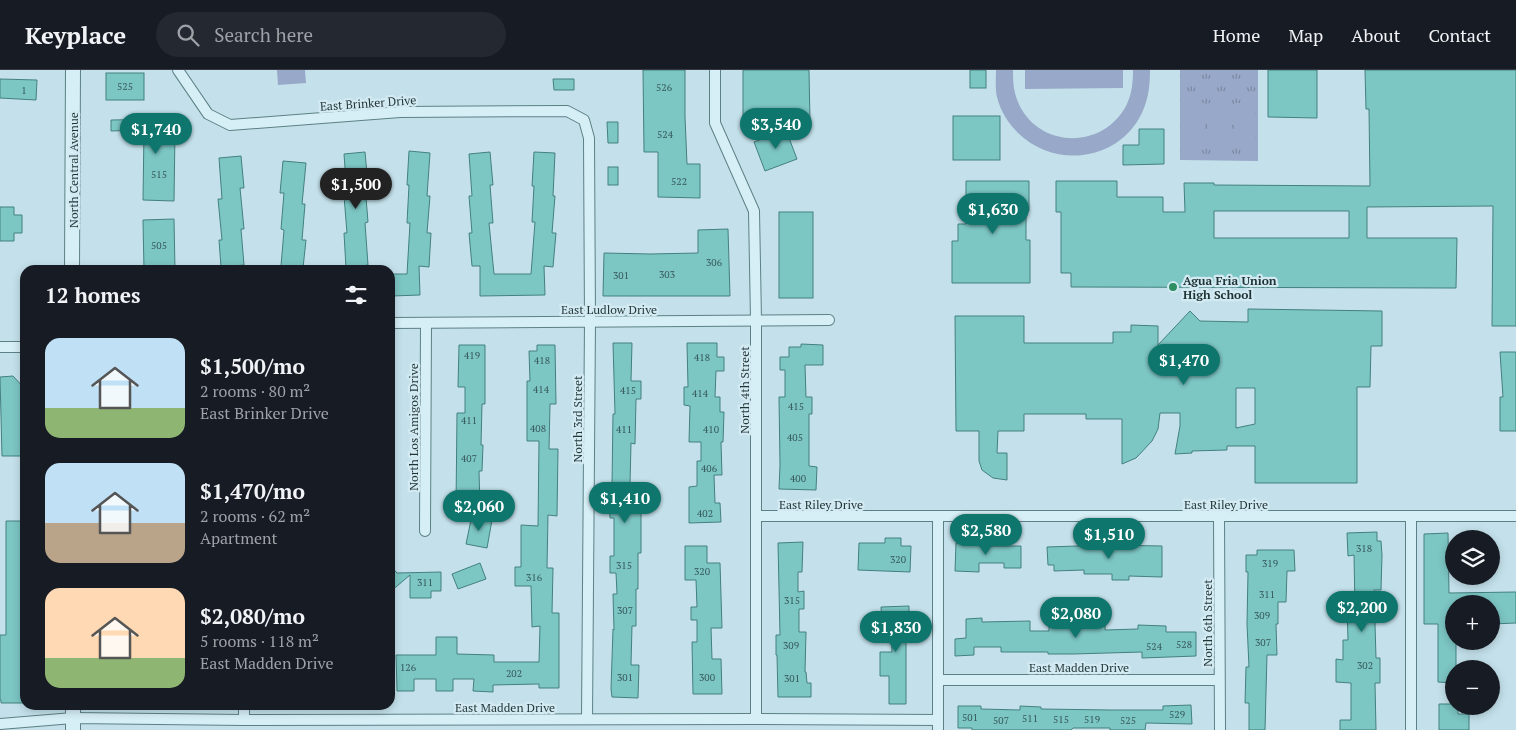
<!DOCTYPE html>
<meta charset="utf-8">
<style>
body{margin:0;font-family:"PT Serif",serif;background:#242831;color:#f1f3f6;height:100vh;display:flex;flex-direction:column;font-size:19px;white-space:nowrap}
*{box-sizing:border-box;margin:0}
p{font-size:16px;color:#9ea1a6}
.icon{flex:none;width:28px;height:28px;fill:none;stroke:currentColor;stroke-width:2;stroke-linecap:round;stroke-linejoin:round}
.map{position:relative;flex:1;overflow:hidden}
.details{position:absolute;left:20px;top:195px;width:375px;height:445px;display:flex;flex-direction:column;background:#171b24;border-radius:15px;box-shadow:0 2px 8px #0003}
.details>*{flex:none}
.buttons{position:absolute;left:1445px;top:460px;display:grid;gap:10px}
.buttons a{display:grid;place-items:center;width:55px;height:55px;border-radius:50%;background:#171b24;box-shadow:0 2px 8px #0003;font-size:25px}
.price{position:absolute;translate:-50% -42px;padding:0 11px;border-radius:18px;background:#0f766e;color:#fff;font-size:16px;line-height:32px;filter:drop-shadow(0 1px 2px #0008)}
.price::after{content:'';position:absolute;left:50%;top:30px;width:15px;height:11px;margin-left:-8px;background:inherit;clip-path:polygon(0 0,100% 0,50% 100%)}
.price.active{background:#222;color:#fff}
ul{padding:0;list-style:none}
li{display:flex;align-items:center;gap:15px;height:125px;padding:0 25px}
li span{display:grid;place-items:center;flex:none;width:140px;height:100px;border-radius:15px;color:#555}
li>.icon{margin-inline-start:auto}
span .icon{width:60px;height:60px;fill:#fffc;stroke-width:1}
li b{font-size:21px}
h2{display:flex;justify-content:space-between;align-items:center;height:60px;padding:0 25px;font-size:21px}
header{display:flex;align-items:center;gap:30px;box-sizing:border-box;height:70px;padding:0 25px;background:#171b24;border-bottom:1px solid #363941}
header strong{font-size:24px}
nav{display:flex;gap:28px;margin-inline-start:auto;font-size:18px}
.search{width:350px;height:45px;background:#242831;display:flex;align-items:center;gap:12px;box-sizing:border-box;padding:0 18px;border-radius:28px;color:#9ea1a6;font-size:19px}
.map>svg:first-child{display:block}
</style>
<header>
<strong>Keyplace</strong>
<div class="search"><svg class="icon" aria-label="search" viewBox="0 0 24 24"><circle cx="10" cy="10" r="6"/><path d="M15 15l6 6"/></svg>Search here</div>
<nav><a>Home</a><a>Map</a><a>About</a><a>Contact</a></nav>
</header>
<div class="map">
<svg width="1516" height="660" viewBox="0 0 1516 660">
<defs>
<pattern id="grass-tufts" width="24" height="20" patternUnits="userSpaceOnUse" patternTransform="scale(1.25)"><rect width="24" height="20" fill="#98a8c8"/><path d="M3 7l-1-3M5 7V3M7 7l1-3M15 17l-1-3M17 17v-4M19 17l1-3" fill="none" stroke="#7b8aa3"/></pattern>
</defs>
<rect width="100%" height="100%" fill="#c4e1eb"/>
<polygon fill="url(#grass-tufts)" points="1180,0 1258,0 1258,91 1180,90"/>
<g fill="#98a8c8">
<polygon points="277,0 305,0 306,13 278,15"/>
<path d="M996,0H1013C1013,8 1013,16 1015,23C1029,78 1102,84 1127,34C1132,23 1133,12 1133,0H1150C1150,13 1149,25 1144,38C1124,90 1057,101 1018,63C1008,53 1000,40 997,27C995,18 996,9 996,0Z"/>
<polygon points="1025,0 1123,0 1123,18 1025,19"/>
<rect x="1183" y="33" width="21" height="46"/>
<rect x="1208" y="33" width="21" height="46"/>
<rect x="1234" y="33" width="21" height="45"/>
</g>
<g fill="#7cc6c4" stroke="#43817e" fill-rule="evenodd">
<polygon points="643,0 685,0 685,47 687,94 700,94 700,128 658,127 658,82 644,82"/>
<polygon points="743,0 809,0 810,52 743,53"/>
<rect x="970" y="0" width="16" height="18"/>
<polygon points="1268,0 1317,0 1317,48 1268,47"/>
<path d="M1365,0H1516V256H1492L1493,136L1367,137V168H1457L1456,218L1071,217V203H1061V142H1056V111H1117V127H1163V142H1185L1184,113H1214V115L1370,116L1369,39H1366ZM1214,141H1349V168H1214Z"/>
<rect x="106" y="3" width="38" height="27"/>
<polygon points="0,9 37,10 36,30 0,28"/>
<polygon points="553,9 574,9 574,20 554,20"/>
<rect x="953" y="46" width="47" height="44"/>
<polygon points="179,49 179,59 175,60 174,131 143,130 144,60 111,61 111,50"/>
<polygon points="607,52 618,52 618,73 608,73"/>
<polygon points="1139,59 1164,59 1164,94 1123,95 1123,75 1139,75"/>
<polygon points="786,60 797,89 765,101 754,72"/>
<polygon points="409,81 430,83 427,126 430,126 427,163 431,163 429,197 419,196 420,225 392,226 391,204 407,204 410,153 407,153 409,115 407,115"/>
<polygon points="365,82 368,115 365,115 368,152 365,153 368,195 346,198 344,163 347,163 344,126 347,126 344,84"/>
<polygon points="490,82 493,115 490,115 493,153 489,153 494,204 531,204 535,152 532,152 534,116 532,116 534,82 555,83 553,126 555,126 552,163 556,163 553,197 544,196 545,225 480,226 480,196 472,196 469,163 472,163 469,126 472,126 469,84"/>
<polygon points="241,86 244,118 240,118 244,159 241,159 244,195 221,197 219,170 222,170 218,129 222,129 219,88"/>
<polygon points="283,91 306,93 302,134 305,134 302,170 306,170 303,198 281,196 284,160 281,159 284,123 280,123"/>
<rect x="608" y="97" width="10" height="18"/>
<polygon points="966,111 1029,111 1029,141 1026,141 1026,170 1030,170 1030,213 952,213 952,171 958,171 958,154 966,154"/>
<polygon points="0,137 14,137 14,145 22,145 22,163 14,163 14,171 0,171"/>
<rect x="779" y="142" width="34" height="86"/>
<polygon points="174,149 175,200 144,200 143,150"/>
<polygon points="728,159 730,226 603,226 604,183 650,184 698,183 698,160"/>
<path d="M1248,239L1382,241V276H1371L1370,317H1357V413H1255V376H1227V380L1192,381V383L1175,384L1180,356V343H1160L1158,359L1152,371L1136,388L1122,394V349H1086V344H1024V361H998L997,383H1007V410L993,408L982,400L979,391V361H956L955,246H1024V273H1113V262H1131V255L1158,256V275L1190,241L1200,251L1248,252ZM1236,318H1255V354L1236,358Z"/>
<polygon points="613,273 632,273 631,311 641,311 641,329 636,329 635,374 631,373 630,414 648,414 649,442 641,442 641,483 638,483 638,519 636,519 636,556 632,556 631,595 639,595 638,628 612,627 611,619 613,559 614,560 613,524 617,524 616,503 610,503 610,486 614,486 614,448 610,448 609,415 612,415 613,344 615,344"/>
<polygon points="687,273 717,273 717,287 724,287 724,301 716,301 715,327 720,327 720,342 724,342 723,372 721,372 722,405 714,405 715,433 720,433 721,452 689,453 689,417 697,416 697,391 701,391 701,372 689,372 690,336 684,335 684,317 688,317"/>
<polygon points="801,274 823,275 823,295 805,295 806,327 812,327 812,344 809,344 809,396 817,397 816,420 779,419 780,395 779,327 785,327 785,300 780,300 780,287 789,287 789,277 801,277"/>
<polygon points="459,275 485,275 485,334 482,334 481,375 483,375 482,401 479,401 480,436 456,436 457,343 465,343 465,317 458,317"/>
<polygon points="537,275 555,275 556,334 550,334 549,379 558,379 557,446 548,445 547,498 553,498 552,543 559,543 559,618 539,618 539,614 493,615 493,622 473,621 474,609 453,609 453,621 436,621 436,609 414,609 414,621 397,621 396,585 436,585 436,567 457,567 457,584 494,585 494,592 539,592 540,556 532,557 531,516 515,516 515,497 521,497 521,455 538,456 539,371 527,371 527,311 530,311 529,281 537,281"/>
<polygon points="1500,282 1516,282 1516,361 1500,361 1500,327 1503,327"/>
<polygon points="13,306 25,319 25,386 2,386 0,307"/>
<polygon points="472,445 492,450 487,478 466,474"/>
<polygon points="6,451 25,451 25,633 1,633 1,630 0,630 0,565 6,565"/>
<polygon points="1377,462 1377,471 1381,471 1382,485 1381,520 1374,520 1376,588 1380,588 1380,613 1375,613 1376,660 1340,660 1340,650 1351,650 1351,613 1336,612 1336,589 1343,590 1343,570 1348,570 1347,538 1355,538 1354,485 1348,486 1347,463"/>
<polygon points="1448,463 1449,523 1516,522 1516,553 1491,554 1491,534 1454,534 1454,571 1456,571 1456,599 1454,599 1454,613 1438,612 1438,554 1424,554 1424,464"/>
<polygon points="885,468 901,468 901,476 911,476 910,502 858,500 859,473 885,473"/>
<polygon points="803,472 802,502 798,502 798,522 804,521 804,539 799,539 799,562 806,562 805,602 806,602 807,613 811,613 811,627 778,627 777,585 776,585 776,565 780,565 778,473"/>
<polygon points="956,473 979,473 979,476 1021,476 1021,498 1004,498 1004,493 979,493 979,502 955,501"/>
<polygon points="1106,475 1162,476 1162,507 1129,506 1129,510 1112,510 1112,504 1084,504 1084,500 1054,501 1054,495 1048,495 1047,477"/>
<polygon points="685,476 707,476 707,493 720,493 722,558 711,558 712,589 721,589 722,624 693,624 692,572 697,572 697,550 691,550 691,537 697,537 696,510 685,510"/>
<polygon points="1257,480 1294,480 1295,501 1287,501 1286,532 1278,532 1278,554 1276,554 1277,585 1267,585 1265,660 1249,660 1249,633 1245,633 1246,597 1249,597 1247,554 1248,502 1246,502 1246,485 1257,485"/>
<polygon points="480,493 486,509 458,519 452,504"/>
<polygon points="390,495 397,503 441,502 441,521 431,521 431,528 410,528 410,505 390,522"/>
<polygon points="1090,535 1106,535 1105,560 1138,559 1138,555 1166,556 1166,562 1196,562 1196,586 1142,588 1142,582 1073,584 1048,584 1048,582 1001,582 1001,577 974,577 974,585 955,586 955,569 966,568 966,549 982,548 982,552 1030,551 1030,561 1049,561 1049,556 1081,556 1081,553 1089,553"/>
<polygon points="909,536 909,564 906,564 906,634 889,634 889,606 880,606 880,582 892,582 891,555 882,555 881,537"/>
<polygon points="1439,634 1454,634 1454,636 1458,636 1458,644 1469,644 1469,660 1439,660"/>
<polygon points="1191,635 1192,654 1146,653 1145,660 1110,660 1110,658 1073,658 1071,660 972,660 972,658 958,658 958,636 981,636 981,639 1020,640 1020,636 1041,637 1041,639 1110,640 1163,640 1163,636"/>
</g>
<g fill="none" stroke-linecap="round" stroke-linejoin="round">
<defs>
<g id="minor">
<polyline points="178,0 208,44 230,55 400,42 567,41 584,50 589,68 590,251 587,649"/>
<polyline points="715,0 715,53 754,141 756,250 756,649"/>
<polyline points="390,253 829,250"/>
<polyline points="0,277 25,277"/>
<polyline points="756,446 1516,446"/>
<polyline points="938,446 938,660"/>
<polyline points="1219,446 1220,660"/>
<polyline points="425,461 426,253"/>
<polyline points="938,610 1219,610"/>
<polyline points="244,650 244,635"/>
<polyline points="0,654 73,648 244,650 756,649 938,650"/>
<polyline points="1411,660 1411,446"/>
</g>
<g id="tertiary">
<polyline points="72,200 73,0"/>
<polyline points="73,660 73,635"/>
</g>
</defs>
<use href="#minor" stroke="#5c8084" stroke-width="12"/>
<use href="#tertiary" stroke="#5c8084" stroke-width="16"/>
<use href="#minor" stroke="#d6eef6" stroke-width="10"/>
<use href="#tertiary" stroke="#d6eef6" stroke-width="14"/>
</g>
<circle fill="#308e64" stroke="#d3eaf3" stroke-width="2" cx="1173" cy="217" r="5"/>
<g text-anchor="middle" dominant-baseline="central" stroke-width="4.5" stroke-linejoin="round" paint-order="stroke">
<g font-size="10" fill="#365859">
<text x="125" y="16">525</text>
<text x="664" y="17">526</text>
<text x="24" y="20">1</text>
<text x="665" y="64">524</text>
<text x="159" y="104">515</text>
<text x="679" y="111">522</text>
<text x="159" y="175">505</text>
<text x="714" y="192">306</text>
<text x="667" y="204">303</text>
<text x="621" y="205">301</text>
<text x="472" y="285">419</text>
<text x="702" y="287">418</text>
<text x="542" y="290">418</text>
<text x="541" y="319">414</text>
<text x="628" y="320">415</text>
<text x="700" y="323">414</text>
<text x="796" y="336">415</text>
<text x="469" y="350">411</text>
<text x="538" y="358">408</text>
<text x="624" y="359">411</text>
<text x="711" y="359">410</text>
<text x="795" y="367">405</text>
<text x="469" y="388">407</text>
<text x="709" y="398">406</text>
<text x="798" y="408">400</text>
<text x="705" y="443">402</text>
<text x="1364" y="478">318</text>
<text x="898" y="489">320</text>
<text x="1270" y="493">319</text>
<text x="624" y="495">315</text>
<text x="702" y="501">320</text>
<text x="534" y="507">316</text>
<text x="425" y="512">311</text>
<text x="1267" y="524">311</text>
<text x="792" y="530">315</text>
<text x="625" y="540">307</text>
<text x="1262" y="545">309</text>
<text x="1263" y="572">307</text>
<text x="1184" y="574">528</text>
<text x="791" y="575">309</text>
<text x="1154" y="576">524</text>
<text x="1365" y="595">302</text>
<text x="408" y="597">126</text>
<text x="514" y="603">202</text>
<text x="625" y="607">301</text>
<text x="707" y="607">300</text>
<text x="792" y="608">301</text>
<text x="1177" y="644">529</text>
<text x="970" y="647">501</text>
<text x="1030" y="648">511</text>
<text x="1061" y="649">515</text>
<text x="1092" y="649">519</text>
<text x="1001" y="650">507</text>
<text x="1128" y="650">525</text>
</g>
<g font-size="12" fill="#1f3435" stroke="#d3eaf3">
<text transform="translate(368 33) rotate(-4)">East Brinker Drive</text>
<text transform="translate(73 100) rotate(-90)">North Central Avenue</text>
<text x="609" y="239">East Ludlow Drive</text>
<text transform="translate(744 320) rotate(-90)">North 4th Street</text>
<text transform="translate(577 349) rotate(-90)">North 3rd Street</text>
<text transform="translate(413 357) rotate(-90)">North Los Amigos Drive</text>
<text x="821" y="434">East Riley Drive</text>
<text x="1226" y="434">East Riley Drive</text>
<text transform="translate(1207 553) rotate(-90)">North 6th Street</text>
<text x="1079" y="597">East Madden Drive</text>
<text x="505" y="637">East Madden Drive</text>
</g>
<g font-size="12" font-weight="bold" fill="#1f3435" stroke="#d3eaf3" text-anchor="start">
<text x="1183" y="210">Agua Fria Union<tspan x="1183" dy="14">High School</tspan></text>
</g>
</g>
</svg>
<div class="buttons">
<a><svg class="icon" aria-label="layers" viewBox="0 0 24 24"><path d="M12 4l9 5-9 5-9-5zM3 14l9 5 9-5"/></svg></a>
<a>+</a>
<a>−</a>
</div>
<b class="price" style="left:776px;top:80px">$3,540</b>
<b class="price" style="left:156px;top:85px">$1,740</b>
<b class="price active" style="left:356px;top:140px">$1,500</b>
<b class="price" style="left:993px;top:165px">$1,630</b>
<b class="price" style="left:1184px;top:316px">$1,470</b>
<b class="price" style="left:625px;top:454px">$1,410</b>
<b class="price" style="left:479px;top:462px">$2,060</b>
<b class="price" style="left:986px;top:486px">$2,580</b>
<b class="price" style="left:1109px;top:490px">$1,510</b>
<b class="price" style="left:1362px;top:563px">$2,200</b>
<b class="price" style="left:1076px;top:569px">$2,080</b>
<b class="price" style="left:896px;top:583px">$1,830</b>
<section class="details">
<h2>12 homes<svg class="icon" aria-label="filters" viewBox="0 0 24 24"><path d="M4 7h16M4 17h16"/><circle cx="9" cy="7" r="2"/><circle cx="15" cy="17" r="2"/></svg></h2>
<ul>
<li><span style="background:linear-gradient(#bfe0f5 70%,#8fb573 0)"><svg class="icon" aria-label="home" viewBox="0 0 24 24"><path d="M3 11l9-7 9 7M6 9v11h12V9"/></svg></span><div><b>$1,500/mo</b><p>2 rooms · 80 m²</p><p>East Brinker Drive</p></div></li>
<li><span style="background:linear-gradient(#bfe0f5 60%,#b9a48a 0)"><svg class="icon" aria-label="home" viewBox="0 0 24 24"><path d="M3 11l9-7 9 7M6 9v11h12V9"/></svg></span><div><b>$1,470/mo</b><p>2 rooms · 62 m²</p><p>Apartment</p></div></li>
<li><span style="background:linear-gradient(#ffd9b3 70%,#8fb573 0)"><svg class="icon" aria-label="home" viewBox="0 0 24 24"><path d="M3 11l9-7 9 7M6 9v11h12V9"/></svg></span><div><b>$2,080/mo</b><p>5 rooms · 118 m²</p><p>East Madden Drive</p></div></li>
</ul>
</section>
</div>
